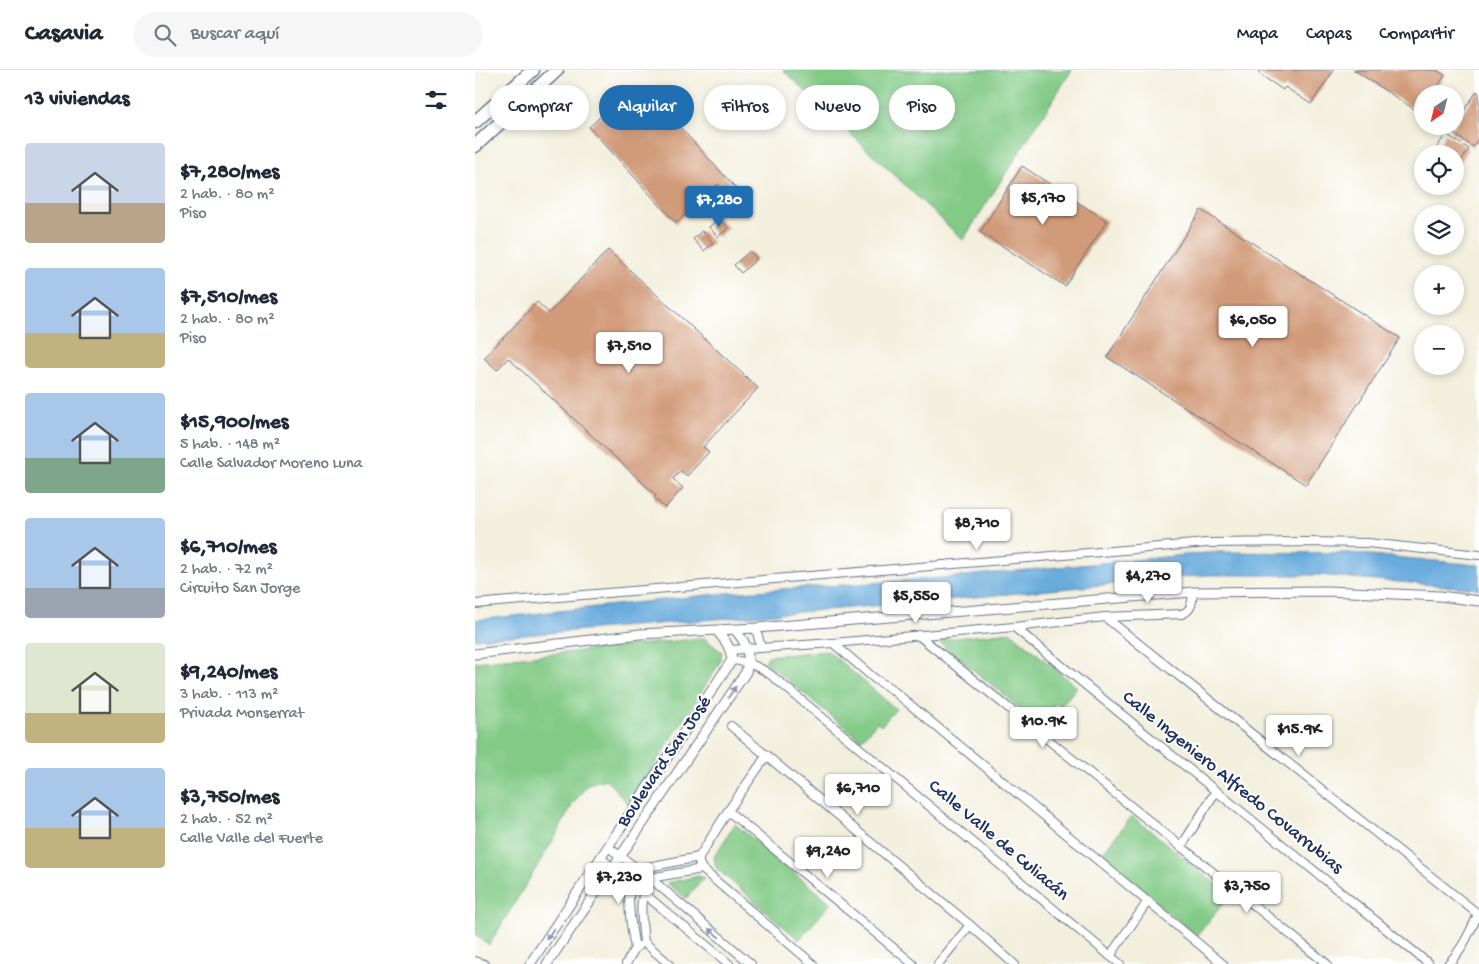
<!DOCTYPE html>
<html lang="es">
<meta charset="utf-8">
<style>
body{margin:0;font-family:"Gochi Hand",sans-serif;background:#f6f6f7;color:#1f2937;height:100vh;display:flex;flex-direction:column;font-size:19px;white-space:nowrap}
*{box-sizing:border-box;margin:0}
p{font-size:16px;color:#747a83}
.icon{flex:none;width:28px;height:28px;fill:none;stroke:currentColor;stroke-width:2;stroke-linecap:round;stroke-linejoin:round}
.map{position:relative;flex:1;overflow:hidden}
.panel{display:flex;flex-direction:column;background:#fff;width:475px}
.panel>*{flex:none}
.guide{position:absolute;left:15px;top:15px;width:475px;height:45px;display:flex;gap:10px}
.needle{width:32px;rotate:215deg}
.controls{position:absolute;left:939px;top:15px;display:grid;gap:10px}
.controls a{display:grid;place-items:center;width:50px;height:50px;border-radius:50%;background:#fff;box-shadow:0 2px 8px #0003;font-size:25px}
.price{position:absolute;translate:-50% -42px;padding:0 11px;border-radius:5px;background:#fff;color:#222;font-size:16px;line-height:32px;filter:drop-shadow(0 1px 2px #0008)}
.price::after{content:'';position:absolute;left:50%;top:30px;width:15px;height:11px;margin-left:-8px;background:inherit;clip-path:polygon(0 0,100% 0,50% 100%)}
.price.active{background:#1f6fb2;color:#fff}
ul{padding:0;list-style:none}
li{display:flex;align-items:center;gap:15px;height:125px;padding:0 25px}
li span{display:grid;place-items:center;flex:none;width:140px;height:100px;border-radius:5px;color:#555}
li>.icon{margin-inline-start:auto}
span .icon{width:60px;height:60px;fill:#fffc;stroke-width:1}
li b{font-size:21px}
h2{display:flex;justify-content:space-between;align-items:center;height:60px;padding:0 25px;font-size:21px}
.tag{padding:0 18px;border-radius:22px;background:#fff;box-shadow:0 2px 8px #0003;font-size:18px;line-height:45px}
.tag.active{background:#1f6fb2;color:#fff}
header{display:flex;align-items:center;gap:30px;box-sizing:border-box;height:70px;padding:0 25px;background:#fff;border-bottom:1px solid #e0e1e3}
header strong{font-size:24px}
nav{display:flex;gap:28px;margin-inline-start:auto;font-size:18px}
.search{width:350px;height:45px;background:#f6f6f7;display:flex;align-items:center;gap:12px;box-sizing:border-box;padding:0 18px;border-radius:28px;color:#747a83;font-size:19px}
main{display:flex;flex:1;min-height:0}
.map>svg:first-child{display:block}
</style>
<header>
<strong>Casavia</strong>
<div class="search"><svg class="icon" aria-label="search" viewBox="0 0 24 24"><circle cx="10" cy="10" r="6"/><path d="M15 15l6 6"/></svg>Buscar aquí</div>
<nav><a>Mapa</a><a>Capas</a><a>Compartir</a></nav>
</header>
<main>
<section class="panel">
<h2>13 viviendas<svg class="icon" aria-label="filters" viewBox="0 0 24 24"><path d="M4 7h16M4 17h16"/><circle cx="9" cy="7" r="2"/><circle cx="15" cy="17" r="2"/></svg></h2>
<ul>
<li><span style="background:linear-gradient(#c9d6e8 60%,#b9a48a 0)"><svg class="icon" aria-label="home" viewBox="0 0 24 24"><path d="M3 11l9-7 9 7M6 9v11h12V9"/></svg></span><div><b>$7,280/mes</b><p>2 hab. · 80 m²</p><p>Piso</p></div></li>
<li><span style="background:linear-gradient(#a9c7e8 65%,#c2b280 0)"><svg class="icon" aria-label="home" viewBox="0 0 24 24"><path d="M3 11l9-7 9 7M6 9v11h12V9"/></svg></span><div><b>$7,510/mes</b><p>2 hab. · 80 m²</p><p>Piso</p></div></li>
<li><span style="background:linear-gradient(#a9c7e8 65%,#7fa58c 0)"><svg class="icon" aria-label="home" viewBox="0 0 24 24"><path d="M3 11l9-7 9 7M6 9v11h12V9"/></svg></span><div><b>$15,900/mes</b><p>5 hab. · 148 m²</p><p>Calle Salvador Moreno Luna</p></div></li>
<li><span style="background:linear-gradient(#a9c7e8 70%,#9aa5b1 0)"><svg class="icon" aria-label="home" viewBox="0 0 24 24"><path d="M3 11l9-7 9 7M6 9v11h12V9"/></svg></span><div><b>$6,710/mes</b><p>2 hab. · 72 m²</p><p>Circuito San Jorge</p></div></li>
<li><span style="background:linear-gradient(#dfe7d0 70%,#c2b280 0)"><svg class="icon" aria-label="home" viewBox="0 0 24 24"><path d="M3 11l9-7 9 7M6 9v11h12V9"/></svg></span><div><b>$9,240/mes</b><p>3 hab. · 113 m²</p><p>Privada Monserrat</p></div></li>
<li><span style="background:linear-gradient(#a9c7e8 60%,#c2b280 0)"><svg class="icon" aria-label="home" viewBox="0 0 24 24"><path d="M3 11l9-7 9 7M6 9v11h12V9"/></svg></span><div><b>$3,750/mes</b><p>2 hab. · 52 m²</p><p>Calle Valle del Fuerte</p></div></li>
</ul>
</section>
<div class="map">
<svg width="1004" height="894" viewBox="0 0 1004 894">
<rect width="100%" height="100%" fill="#fff"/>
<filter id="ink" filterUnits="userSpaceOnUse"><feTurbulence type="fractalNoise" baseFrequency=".02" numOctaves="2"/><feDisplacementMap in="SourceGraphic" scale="10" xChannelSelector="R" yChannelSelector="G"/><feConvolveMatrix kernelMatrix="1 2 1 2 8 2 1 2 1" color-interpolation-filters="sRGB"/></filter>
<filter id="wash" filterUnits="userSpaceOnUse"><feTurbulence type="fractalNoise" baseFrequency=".0096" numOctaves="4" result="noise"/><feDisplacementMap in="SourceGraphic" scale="20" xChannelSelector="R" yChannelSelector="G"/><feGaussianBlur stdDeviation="1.12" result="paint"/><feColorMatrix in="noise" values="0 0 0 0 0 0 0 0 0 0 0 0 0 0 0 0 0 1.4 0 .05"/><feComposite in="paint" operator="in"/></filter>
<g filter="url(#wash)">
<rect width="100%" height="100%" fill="#f3efdd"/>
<g fill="#82ca86" stroke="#4e7c72">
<polygon points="308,0 597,0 488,170"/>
<polygon points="536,562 602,617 586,636 581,633 564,654 462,570"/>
<polygon points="229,568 247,582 244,594 154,735 131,709 113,714 97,735 83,762 14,875 0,864 0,592"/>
<polygon points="353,581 421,639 406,656 402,652 386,670 290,592 293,586"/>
<polygon points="657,746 755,825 722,866 624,787"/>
<polygon points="260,754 356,833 324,870 241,798 239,787"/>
<polygon points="224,806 229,808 211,828 192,813"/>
</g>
<polygon fill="#67abdc" stroke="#416d9d" points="742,482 875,483 1004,495 1004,519 843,505 732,505 470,530 0,569 0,550 251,523 467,508"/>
<g id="blocks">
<g fill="#d19a78">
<polygon points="785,0 859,0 836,34 810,17 808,20 783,3"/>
<polygon points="879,0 961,0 970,5 958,24 948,24 948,40 945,43"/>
<polygon points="1002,21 1004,23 1004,67 998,77 975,61 978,56 980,56 980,54"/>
<polygon points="164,28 182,48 190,41 270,128 262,136 243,114 201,153 114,57 145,29 153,38"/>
<polygon points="971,64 994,79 980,100 980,84 957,84"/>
<polygon points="547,96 632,151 590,216 505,162"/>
<polygon points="726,140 925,268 831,415 632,287"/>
<polygon points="244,148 253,158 243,167 234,157"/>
<polygon points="227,161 238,173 229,181 218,169"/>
<polygon points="133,180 283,318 228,377 234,382 212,406 206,401 198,409 208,418 190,438 179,428 181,425 33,288 22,300 9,288 62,232 74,243"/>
<polygon points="275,181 282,189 266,203 259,195"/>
</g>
</g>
</g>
<g filter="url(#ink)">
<use href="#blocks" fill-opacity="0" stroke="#67728a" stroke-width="1"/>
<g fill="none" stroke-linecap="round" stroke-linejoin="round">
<defs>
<g id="minor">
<polyline points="0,534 732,473 831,472 893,473 1004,485"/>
<path d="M630,547L1003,844C995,862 987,880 973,894"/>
<polyline points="539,557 954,894"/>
<polyline points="281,558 286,578"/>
<polyline points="443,565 852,894"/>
<polyline points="358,573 400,609 415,618 748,894"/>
<path d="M255,580L358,573L539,557L630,547L707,544C717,540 717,533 718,522"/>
<path d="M257,590C273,592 283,596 296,605L645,894"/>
<polyline points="256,656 495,855 539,894"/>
<polyline points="292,685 253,741 224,787 224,793 227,799 338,894"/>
<polyline points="253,741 438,894"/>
<polyline points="133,777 175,808 276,894"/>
<polyline points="706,777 741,721"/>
<polyline points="126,788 254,894"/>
<path d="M160,878C156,858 152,834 155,813C156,808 160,803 163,799L224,787"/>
<polyline points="635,886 673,831"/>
<polyline points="0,891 9,894"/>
<polyline points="151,894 160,878 164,876"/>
<path d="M194,894L169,872C167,850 162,828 175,808L227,799"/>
<polyline points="463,894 495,855"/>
</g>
<g id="tertiary">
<polyline points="0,584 165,564 281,558 718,522 853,521 965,526 1004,531"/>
<path d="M55,894L257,590C256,578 250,570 242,561"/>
<path d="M72,894L271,602C276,584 272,573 260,560"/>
</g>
<g id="trunk">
<polyline points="0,52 58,0"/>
<polyline points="0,76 82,0"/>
</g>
</defs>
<use href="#minor" stroke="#67728a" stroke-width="10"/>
<use href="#tertiary" stroke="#67728a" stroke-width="11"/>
<use href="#trunk" stroke="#67728a" stroke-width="15"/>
<use href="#minor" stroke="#fff" stroke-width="8"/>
<use href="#tertiary" stroke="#fff" stroke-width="9"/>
<use href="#trunk" stroke="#fff" stroke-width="12"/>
</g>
<defs><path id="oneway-solid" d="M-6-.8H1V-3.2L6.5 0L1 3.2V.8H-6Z" transform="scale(1.25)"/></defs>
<g fill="#8d97ae">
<use href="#oneway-solid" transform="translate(257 622) rotate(-56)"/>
<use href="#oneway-solid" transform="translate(239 863) rotate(-140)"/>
<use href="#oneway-solid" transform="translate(75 864) rotate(124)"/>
</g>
</g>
<g text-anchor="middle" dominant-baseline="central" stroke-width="4" stroke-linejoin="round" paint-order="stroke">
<g font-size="19" fill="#1b2f5e" stroke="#fff">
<text transform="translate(190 692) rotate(-56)">Boulevard San José</text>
<text transform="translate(757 713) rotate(39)">Calle Ingeniero Alfredo Covarrubias</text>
<text transform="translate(523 771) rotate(40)">Calle Valle de Culiacán</text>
</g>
</g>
</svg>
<div class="controls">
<a><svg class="needle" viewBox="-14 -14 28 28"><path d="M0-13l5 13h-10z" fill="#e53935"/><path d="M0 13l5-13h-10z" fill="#747a83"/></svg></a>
<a><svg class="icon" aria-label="locate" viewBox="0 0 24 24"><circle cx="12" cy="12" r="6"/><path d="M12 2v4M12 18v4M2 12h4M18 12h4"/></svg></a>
<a><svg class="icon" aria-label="layers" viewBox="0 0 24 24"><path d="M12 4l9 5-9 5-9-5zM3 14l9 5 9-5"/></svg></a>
<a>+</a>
<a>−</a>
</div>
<b class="price" style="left:568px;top:156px">$5,170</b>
<b class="price active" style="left:244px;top:158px">$7,280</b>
<b class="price" style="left:778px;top:278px">$6,050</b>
<b class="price" style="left:154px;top:304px">$7,510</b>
<b class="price" style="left:502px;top:481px">$8,710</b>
<b class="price" style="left:673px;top:534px">$4,270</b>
<b class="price" style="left:441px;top:554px">$5,550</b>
<b class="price" style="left:568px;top:679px">$10.9K</b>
<b class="price" style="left:824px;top:687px">$15.9K</b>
<b class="price" style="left:383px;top:746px">$6,710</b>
<b class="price" style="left:353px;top:809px">$9,240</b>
<b class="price" style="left:144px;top:835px">$7,230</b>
<b class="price" style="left:772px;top:844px">$3,750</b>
<div class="guide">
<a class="tag">Comprar</a>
<a class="tag active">Alquilar</a>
<a class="tag">Filtros</a>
<a class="tag">Nuevo</a>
<a class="tag">Piso</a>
</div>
</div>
</main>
